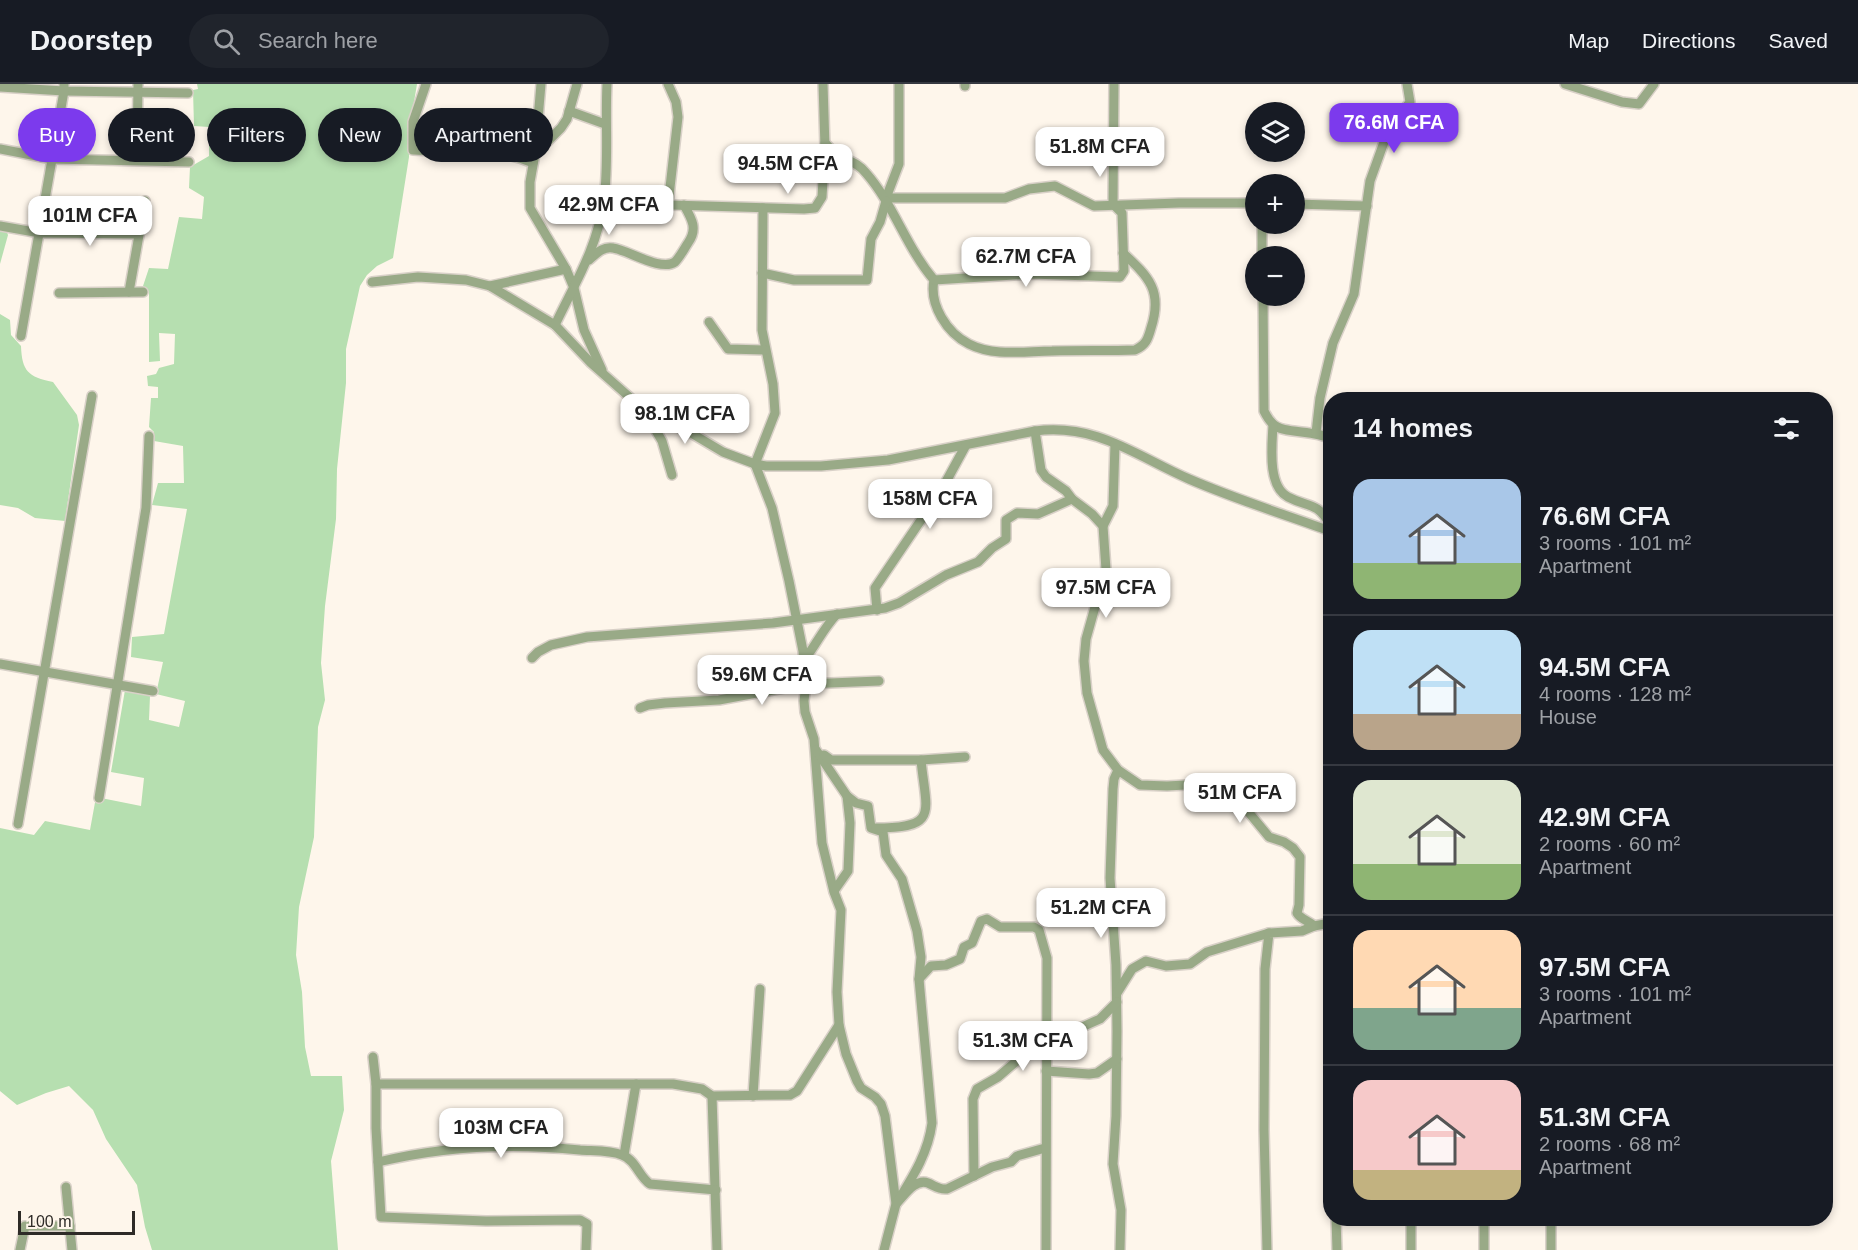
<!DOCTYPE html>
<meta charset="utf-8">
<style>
body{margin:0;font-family:Helvetica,sans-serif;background:#20242c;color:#f1f3f6;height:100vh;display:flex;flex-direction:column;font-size:22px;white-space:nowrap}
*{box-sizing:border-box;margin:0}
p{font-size:20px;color:#9ea1a6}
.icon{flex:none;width:33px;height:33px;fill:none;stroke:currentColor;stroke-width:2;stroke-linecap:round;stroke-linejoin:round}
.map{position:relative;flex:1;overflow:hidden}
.sheet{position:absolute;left:1323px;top:308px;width:510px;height:834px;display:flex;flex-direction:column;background:#171b24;border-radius:24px;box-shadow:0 3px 9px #0003}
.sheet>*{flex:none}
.hud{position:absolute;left:18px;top:24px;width:570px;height:54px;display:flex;gap:12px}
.buttons{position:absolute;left:1245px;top:18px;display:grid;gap:12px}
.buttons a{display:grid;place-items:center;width:60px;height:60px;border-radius:50%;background:#171b24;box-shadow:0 3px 9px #0003;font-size:30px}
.scale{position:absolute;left:18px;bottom:15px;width:117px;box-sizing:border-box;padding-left:6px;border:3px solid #2e2b27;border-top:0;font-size:16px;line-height:21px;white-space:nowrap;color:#2e2b27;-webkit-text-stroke:4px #fef6eb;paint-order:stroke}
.price{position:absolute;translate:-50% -51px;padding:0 14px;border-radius:12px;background:#fff;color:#222;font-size:20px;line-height:39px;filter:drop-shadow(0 2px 3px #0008)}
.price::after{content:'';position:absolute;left:50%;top:36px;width:18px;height:14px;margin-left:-9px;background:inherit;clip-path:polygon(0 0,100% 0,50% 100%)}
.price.selected{background:#7c3aed;color:#fff}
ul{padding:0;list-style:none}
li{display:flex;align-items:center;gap:18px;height:150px;padding:0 30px}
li+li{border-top:2px solid #363941}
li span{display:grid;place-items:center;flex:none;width:168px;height:120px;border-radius:18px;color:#555}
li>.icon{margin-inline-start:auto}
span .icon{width:72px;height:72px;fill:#fffc;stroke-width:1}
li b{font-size:26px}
h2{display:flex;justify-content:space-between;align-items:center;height:72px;padding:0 30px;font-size:26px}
.tag{padding:0 21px;border-radius:27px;background:#171b24;box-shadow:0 3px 9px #0003;font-size:21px;line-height:54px}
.tag.selected{background:#7c3aed;color:#fff}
header{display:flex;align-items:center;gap:36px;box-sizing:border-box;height:84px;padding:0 30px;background:#171b24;border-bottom:2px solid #363941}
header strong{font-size:28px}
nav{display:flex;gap:33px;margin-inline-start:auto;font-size:21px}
.search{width:420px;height:54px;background:#20242c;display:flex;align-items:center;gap:15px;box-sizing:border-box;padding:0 21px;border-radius:33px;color:#9ea1a6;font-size:22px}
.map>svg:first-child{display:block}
</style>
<header>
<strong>Doorstep</strong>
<div class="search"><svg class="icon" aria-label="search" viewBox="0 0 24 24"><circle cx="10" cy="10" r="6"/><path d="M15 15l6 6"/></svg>Search here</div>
<nav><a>Map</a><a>Directions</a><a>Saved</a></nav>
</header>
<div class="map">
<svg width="1858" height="1166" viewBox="0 0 1858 1166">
<rect width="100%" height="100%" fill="#fef6eb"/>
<g fill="#b6dfb0">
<polygon points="197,0 417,0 410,42 409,73 393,174 377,182 367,191 360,202 346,265 346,299 337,385 336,435 325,522 321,579 325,616 318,643 314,753 299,823 296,871 302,908 305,963 311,992 342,992 344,1026 331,1077 338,1166 152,1166 145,1143 137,1101 106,1055 93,1026 69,1002 46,1009 17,1021 0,1007 0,744 34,751 45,737 90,746 96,713 141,722 144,694 111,688 125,606 150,612 149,636 179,643 185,617 156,610 163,578 131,573 132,553 164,550 187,425 152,421 158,399 184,399 183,362 154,357 154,348 149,343 151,314 158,314 158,303 148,302 147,292 156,290 159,284 174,280 175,250 159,249 160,277 149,278 149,208 143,202 149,184 168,185 179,133 202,135 204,113 189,104 190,83 209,72 209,43 194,42 193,6 198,5"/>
<polygon points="0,140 4,140 8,151 0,180"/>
<path d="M0,230L10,236L11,251L21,262C22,287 28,293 53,298L77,331L79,341L65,437L35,434L18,424L0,421Z"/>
</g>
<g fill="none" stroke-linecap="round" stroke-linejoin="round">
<defs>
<g id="minor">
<path d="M426,0L413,38V66C452,68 497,63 533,79"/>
<polyline points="541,0 535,70 530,98 530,124 566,185 574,204 584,246 602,286"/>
<polyline points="899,0 899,80 886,114 1005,114 1029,105 1055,102 1094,122 1179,119 1256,119"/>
<polyline points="1565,0 1622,18 1639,20 1654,0"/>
<polyline points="965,2 965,0"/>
<polyline points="0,3 64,7 188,9"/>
<polyline points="569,27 605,40"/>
<path d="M825,59C828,62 831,66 835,69C845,76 858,78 866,89C894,121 906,163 934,196C929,221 947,249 969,260C994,273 1026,267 1052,267C1080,266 1108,267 1135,266C1146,261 1148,255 1151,244C1163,207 1149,193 1123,169"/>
<polyline points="0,65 52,75 189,78"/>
<polyline points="535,70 561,44 567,35 577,0"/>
<polyline points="137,76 138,0"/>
<polyline points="604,119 804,125 815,124 822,113 825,63 823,0"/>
<polyline points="1294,120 1367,122"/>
<polyline points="668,121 678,33 676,18 668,0"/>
<polyline points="763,124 762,246 773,300 775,329 755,380 772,424 789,497 803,567 806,600 804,617 805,628 814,655 822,759 834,808 841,826 837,908 839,941 846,970 857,997 861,1004 875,1013 881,1020 885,1032 896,1120 884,1166"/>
<polyline points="1262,140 1262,172"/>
<polyline points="0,142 40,149 139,150"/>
<path d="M589,176C596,170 603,162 613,164C628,166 661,188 675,178C680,173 684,165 688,159C698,145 692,135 684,121"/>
<polyline points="762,189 794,196 867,196 871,155 880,138 886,117"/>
<polyline points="934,196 1031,190 1120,193 1124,187 1122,129 1113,120 1114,0"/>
<path d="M372,198L418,193L466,196L490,202L555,241L591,279L635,318L648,333L686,346L723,368L755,380L766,382H821L888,376L1035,347C1097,339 1136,372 1189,395C1235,415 1283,430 1330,447"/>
<polyline points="490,202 566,185"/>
<polyline points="129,208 145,117"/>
<polyline points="59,209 143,208"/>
<path d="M1263,212L1264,327C1266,331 1269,336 1272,339C1282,351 1315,345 1330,355"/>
<polyline points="709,238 728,265 765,266"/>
<path d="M555,241C575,199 597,165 604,116C609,78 605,38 607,0"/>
<polyline points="21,252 64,7 64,0"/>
<polyline points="648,333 662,357 672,391"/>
<path d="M1273,341C1272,361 1267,402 1288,413C1309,424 1316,417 1330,440"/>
<path d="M1035,347L1041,386L1046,393L1066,407L1072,415L1092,430L1103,442L1107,500L1095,523L1086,555L1084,577L1087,609L1103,666L1118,686L1140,701L1167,702L1222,699L1227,702L1269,753L1284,758L1293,764L1300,773L1299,821L1297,829C1301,836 1308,836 1314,842"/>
<polyline points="1316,349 1320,314 1333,259 1354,210 1370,97 1388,47 1410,18 1407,0"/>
<polyline points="1103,442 1113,422 1115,360"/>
<polyline points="877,526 875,504 942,405 966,361"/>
<polyline points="532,574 538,568 551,561 587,553 773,539 885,524 899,519 946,491 978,478 992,464 1006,455 1006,436 1017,429 1038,430 1072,415"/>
<path d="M804,576C817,560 822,546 837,530"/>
<polyline points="0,580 153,607"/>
<polyline points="640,624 648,621 665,619 719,616 806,600 879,597"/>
<path d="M816,666L847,712L856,719L868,722L871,744L883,748L886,771L902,795L917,847L921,873L919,895L932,1039C928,1070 912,1094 896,1120C904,1112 915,1094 928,1099C935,1102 939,1106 947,1105L992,1083L1011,1078L1017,1072L1045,1064"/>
<polyline points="824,671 831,676 921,676 965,673"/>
<polyline points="1118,686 1114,695 1113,705 1110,794 1116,881 1117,947 1116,1032 1113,1080 1121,1126 1120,1166"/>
<polyline points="99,714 146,424 149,352"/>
<polyline points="18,740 92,312"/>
<path d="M876,744C940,744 926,728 921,676"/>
<polyline points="834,807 848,787 850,739 847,712"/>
<polyline points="919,895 931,882 946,881 960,875 964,863 972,859 981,837 987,835 1000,843 1034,843 1039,846 1047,874 1046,1166"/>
<polyline points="1117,909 1132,885 1146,877 1166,882 1190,880 1207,868 1269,849"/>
<polyline points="373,973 376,1000 376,1044 381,1133 486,1137 580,1136 587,1140 586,1166"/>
<polyline points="1046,987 1089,990 1097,989 1117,975"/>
<polyline points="376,1000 673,1000 702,1005 712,1012 790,1011 797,1007 839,941"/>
<polyline points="712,1012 717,1166"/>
<polyline points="753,1012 760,905"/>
<polyline points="624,1071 636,1000"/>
<path d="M378,1078C444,1062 513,1059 580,1066C593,1067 610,1066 622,1071C636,1076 639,1093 650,1100L716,1106"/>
<polyline points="974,1092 973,1015 977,1005 998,993 1046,952 1082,943 1100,935 1117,918"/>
<polyline points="66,1103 72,1166"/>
<polyline points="1336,1134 1337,1166"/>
<polyline points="1411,1134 1411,1166"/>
<polyline points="1484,1134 1484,1166"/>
<polyline points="1551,1134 1551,1166"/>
<polyline points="20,1166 25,1142 70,1142"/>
<polyline points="1267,1166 1264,1046 1265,885 1269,849 1302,847 1314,842 1330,839"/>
</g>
</defs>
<use href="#minor" stroke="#d9d1c8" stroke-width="12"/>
<use href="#minor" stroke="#99aa87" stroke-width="9"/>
</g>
</svg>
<div class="buttons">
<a><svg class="icon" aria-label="layers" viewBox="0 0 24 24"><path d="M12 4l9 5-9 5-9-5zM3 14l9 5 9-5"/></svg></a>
<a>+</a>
<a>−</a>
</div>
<div class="scale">100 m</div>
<b class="price selected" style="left:1394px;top:70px">76.6M CFA</b>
<b class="price" style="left:1100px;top:94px">51.8M CFA</b>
<b class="price" style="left:788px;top:111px">94.5M CFA</b>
<b class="price" style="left:609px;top:152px">42.9M CFA</b>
<b class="price" style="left:90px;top:163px">101M CFA</b>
<b class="price" style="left:1026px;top:204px">62.7M CFA</b>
<b class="price" style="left:685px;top:361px">98.1M CFA</b>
<b class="price" style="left:930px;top:446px">158M CFA</b>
<b class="price" style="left:1106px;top:535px">97.5M CFA</b>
<b class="price" style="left:762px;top:622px">59.6M CFA</b>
<b class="price" style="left:1240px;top:740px">51M CFA</b>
<b class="price" style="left:1101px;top:855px">51.2M CFA</b>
<b class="price" style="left:1023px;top:988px">51.3M CFA</b>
<b class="price" style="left:501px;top:1075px">103M CFA</b>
<div class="hud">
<a class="tag selected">Buy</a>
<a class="tag">Rent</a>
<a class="tag">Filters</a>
<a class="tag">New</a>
<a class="tag">Apartment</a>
</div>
<section class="sheet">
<h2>14 homes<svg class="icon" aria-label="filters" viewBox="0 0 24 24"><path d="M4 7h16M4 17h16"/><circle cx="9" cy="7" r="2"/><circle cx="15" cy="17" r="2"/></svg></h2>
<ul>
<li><span style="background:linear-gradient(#a9c7e8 70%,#8fb573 0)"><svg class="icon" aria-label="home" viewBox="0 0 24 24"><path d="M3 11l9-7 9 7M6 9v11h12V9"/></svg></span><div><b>76.6M CFA</b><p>3 rooms · 101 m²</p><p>Apartment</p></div></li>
<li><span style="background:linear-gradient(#bfe0f5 70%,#b9a48a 0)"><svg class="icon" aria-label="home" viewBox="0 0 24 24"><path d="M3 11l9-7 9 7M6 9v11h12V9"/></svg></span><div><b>94.5M CFA</b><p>4 rooms · 128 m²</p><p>House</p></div></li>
<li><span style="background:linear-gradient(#dfe7d0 70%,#8fb573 0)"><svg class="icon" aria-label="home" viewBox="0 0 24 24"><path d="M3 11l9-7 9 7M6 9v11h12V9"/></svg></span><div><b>42.9M CFA</b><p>2 rooms · 60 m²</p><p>Apartment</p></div></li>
<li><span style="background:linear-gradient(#ffd9b3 65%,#7fa58c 0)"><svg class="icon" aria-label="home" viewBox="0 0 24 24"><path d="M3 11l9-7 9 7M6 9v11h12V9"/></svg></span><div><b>97.5M CFA</b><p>3 rooms · 101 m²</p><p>Apartment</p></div></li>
<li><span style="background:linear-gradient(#f6c9c9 75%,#c2b280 0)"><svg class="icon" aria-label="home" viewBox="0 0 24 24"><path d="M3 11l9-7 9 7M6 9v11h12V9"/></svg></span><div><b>51.3M CFA</b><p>2 rooms · 68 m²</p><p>Apartment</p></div></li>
</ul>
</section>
</div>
